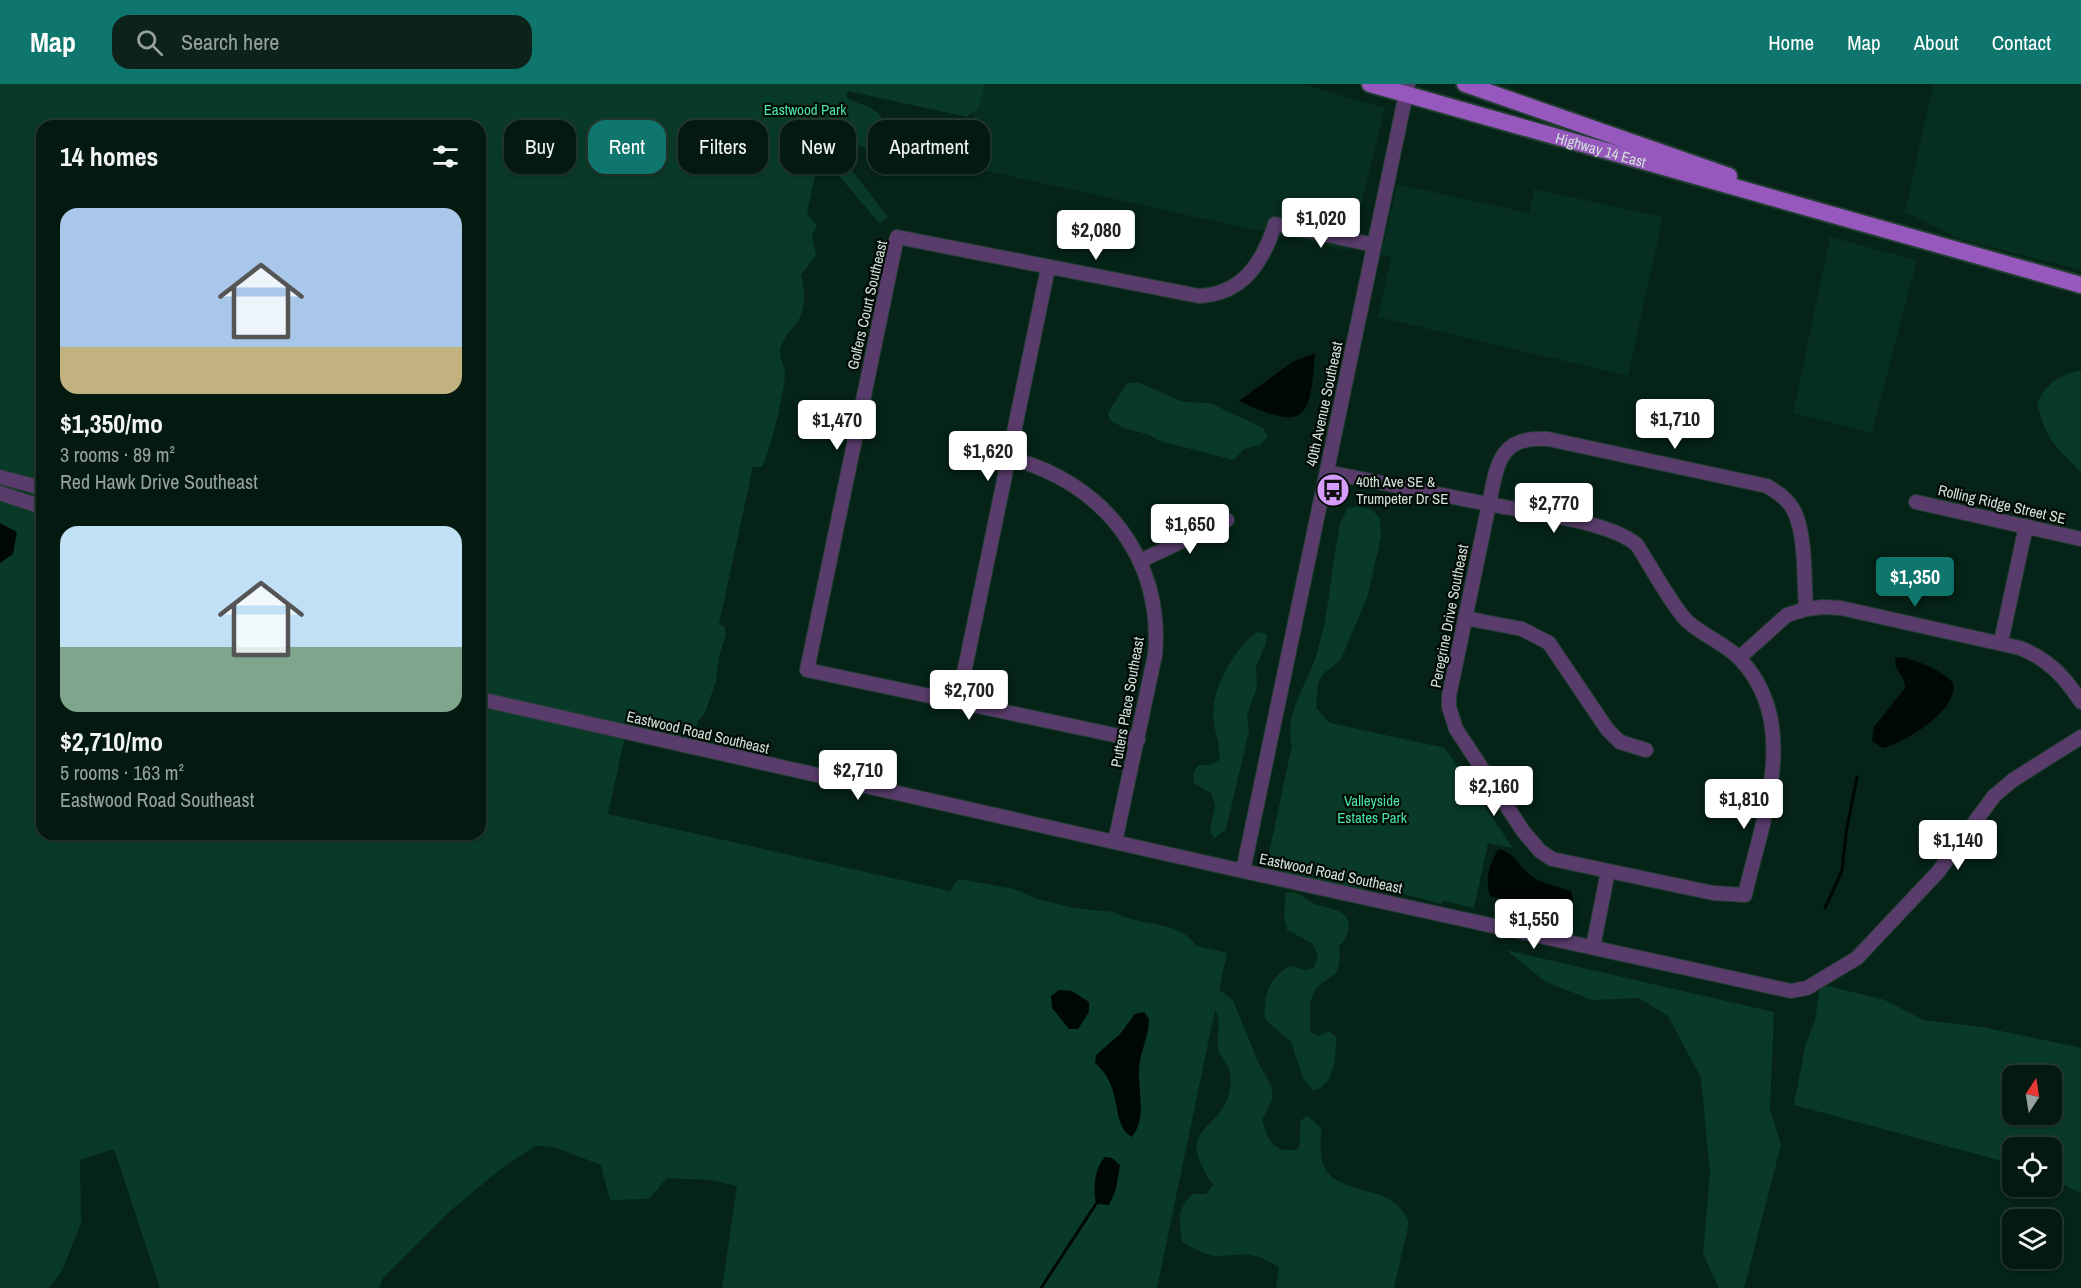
<!DOCTYPE html>
<meta charset="utf-8">
<style>
body{margin:0;font-family:"Archivo Narrow",sans-serif;background:#0d2319;color:#f1f3f6;height:100vh;display:flex;flex-direction:column;font-size:22px;white-space:nowrap}
*{box-sizing:border-box;margin:0}
p{font-size:20px;color:#97a19f}
.icon{flex:none;width:33px;height:33px;fill:none;stroke:currentColor;stroke-width:2;stroke-linecap:round;stroke-linejoin:round}
.map{position:relative;flex:1;overflow:hidden}
.drawer{position:absolute;left:36px;top:36px;width:450px;height:720px;display:flex;flex-direction:column;background:#041a10;border-radius:18px;box-shadow:0 2px 4px #0004,0 0 0 2px #253830}
.drawer>*{flex:none}
.top-card{position:absolute;left:504px;top:36px;width:570px;height:54px;display:flex;gap:12px}
.needle{width:39px;rotate:12deg}
.buttons{position:absolute;left:2002px;top:981px;display:grid;gap:12px}
.buttons a{display:grid;place-items:center;width:60px;height:60px;border-radius:12px;background:#041a10;box-shadow:0 2px 4px #0004,0 0 0 2px #253830;font-size:30px}
.price{position:absolute;translate:-50% -51px;padding:0 14px;border-radius:6px;background:#fff;color:#222;font-size:20px;line-height:39px;filter:drop-shadow(0 2px 3px #0008)}
.price::after{content:'';position:absolute;left:50%;top:36px;width:18px;height:14px;margin-left:-9px;background:inherit;clip-path:polygon(0 0,100% 0,50% 100%)}
.price.active{background:#0f766e;color:#fff}
ul{padding:0;list-style:none}
li{display:grid;align-content:center;gap:12px;height:318px;padding:0 24px}
li span{display:grid;place-items:center;height:186px;border-radius:18px;color:#555}
li>.icon{margin-inline-start:auto}
span .icon{width:108px;height:108px;fill:#fffc;stroke-width:1}
li b{font-size:26px}
h2{display:flex;justify-content:space-between;align-items:center;height:72px;padding:0 24px;font-size:26px}
.tag{padding:0 21px;border-radius:18px;background:#041a10;box-shadow:0 2px 4px #0004,0 0 0 2px #253830;font-size:21px;line-height:54px}
.tag.active{background:#0f766e;color:#fff}
header{display:flex;align-items:center;gap:36px;box-sizing:border-box;height:84px;padding:0 30px;background:#0f766e;color:#fff}
header strong{font-size:28px}
nav{display:flex;gap:33px;margin-inline-start:auto;font-size:21px}
.search{width:420px;height:54px;background:#0d2319;display:flex;align-items:center;gap:15px;box-sizing:border-box;padding:0 21px;border-radius:18px;color:#97a19f;font-size:22px}
.map>svg:first-child{display:block}
</style>
<header>
<strong>Map</strong>
<div class="search"><svg class="icon" aria-label="search" viewBox="0 0 24 24"><circle cx="10" cy="10" r="6"/><path d="M15 15l6 6"/></svg>Search here</div>
<nav><a>Home</a><a>Map</a><a>About</a><a>Contact</a></nav>
</header>
<div class="map">
<svg width="2081" height="1204" viewBox="0 0 2081 1204">
<rect width="100%" height="100%" fill="#052316"/>
<g fill="#072f20">
<polygon points="901,0 1302,0 1385,24 1350,167 964,82 975,18"/>
<polygon points="1933,0 2081,0 2081,186 1959,155 1905,128"/>
<polygon points="1397,100 1529,129 1534,105 1663,133 1628,292 1378,233 1391,173 1381,171"/>
<polygon points="1830,153 1917,176 1872,349 1793,329"/>
</g>
<g fill="#093a27" fill-rule="evenodd">
<path d="M0,0H984L979,24L967,33L848,7L846,12C854,21 866,19 875,27C890,39 893,58 911,65L920,61L954,65L959,77L953,85L944,84L826,53L888,133L879,139L829,80L819,73L807,129L817,142L812,151L816,171L801,191C805,205 806,223 798,237C791,248 780,255 780,269C780,275 784,281 785,287C786,303 770,368 762,383H753L719,540L724,542L726,550L719,573L716,597L705,629L698,637L692,664L626,648L608,730L950,807L958,795L1015,805L1037,815L1074,824L1114,828C1144,844 1177,835 1197,862L1227,869L1219,906L1233,916L1258,978L1272,1003V1016L1262,1036C1268,1056 1274,1071 1298,1065C1302,1055 1298,1046 1301,1036L1308,1032L1321,1044C1321,1054 1320,1067 1322,1077C1333,1116 1394,1095 1409,1139L1394,1204H1276L1279,1183C1250,1166 1249,1171 1219,1172C1206,1172 1193,1164 1182,1158C1180,1136 1175,1127 1193,1110H1206L1213,1101C1171,1040 1222,1050 1230,1005C1234,977 1220,980 1218,963C1216,950 1222,938 1215,926L1157,1204H722L737,1102L710,1096L667,1094L649,1115L610,1116L601,1081L554,1063L536,1062L506,1081L450,1127L383,1194L379,1204H160L114,1065L80,1076L81,1139L62,1187L49,1204H0ZM42,42H480V750H42Z"/>
<path d="M2081,286V389C2054,358 2049,362 2037,320C2046,299 2060,291 2081,286Z"/>
<polygon points="1127,299 1140,299 1183,318 1210,319 1263,344 1268,353 1260,361 1244,365 1234,376 1159,357 1150,351 1124,344 1110,336 1108,329"/>
<path d="M1357,422L1371,425L1380,434L1381,453L1367,514L1340,577L1324,589L1318,599L1316,624L1330,639L1445,664L1513,764L1488,759L1474,824L1444,817L1441,820L1374,802L1355,807L1286,790L1281,782L1267,779L1292,661C1283,631 1309,597 1317,569C1330,527 1331,482 1340,440L1347,425Z"/>
<path d="M1257,548L1267,550L1266,559L1256,583L1257,603L1247,631L1249,647L1226,745L1215,754L1210,748L1215,721L1211,709L1194,699L1193,690L1198,681H1210L1219,676C1221,662 1216,653 1214,639C1209,608 1233,566 1257,548Z"/>
<path d="M1294,808C1302,811 1307,816 1315,820C1322,823 1331,823 1338,827C1355,834 1349,853 1339,862L1340,876L1337,888L1317,903L1310,918V948L1319,952L1329,947L1336,953C1336,971 1335,1005 1312,1006L1303,994L1291,958L1265,935C1263,912 1269,893 1290,882L1305,886L1314,884L1318,871L1312,859L1287,846L1284,833L1286,809Z"/>
<polygon points="1506,866 1774,928 1770,1025 1781,1061 1744,1204 1719,1204 1703,1170 1710,1089 1701,994 1668,932 1639,914 1592,916 1546,898"/>
<path d="M1820,900L1885,916L1923,936L1982,943L2081,964V1110L2052,1094V1064H2013V1080L1794,1021L1805,962L1815,937ZM2013,992H2052V1030H2013Z"/>
</g>
<g fill="#000804">
<path d="M1315,269C1310,338 1305,347 1239,317L1292,278Z"/>
<polygon points="0,439 17,448 13,470 0,479"/>
<path d="M1896,573C1911,573 1944,587 1953,599C1959,626 1906,658 1883,664L1872,657L1874,643L1905,604C1906,591 1892,586 1896,573Z"/>
<path d="M1499,765C1515,769 1519,783 1531,792C1543,800 1557,802 1571,807C1576,821 1570,828 1556,831L1490,812C1485,797 1489,778 1499,765Z"/>
<polygon points="1059,906 1072,907 1089,918 1089,928 1078,945 1069,945 1052,924 1051,912"/>
<path d="M1144,928L1149,935C1149,952 1140,968 1139,985C1138,1008 1147,1033 1132,1053C1109,1040 1125,1004 1095,979L1096,971L1120,950L1135,930Z"/>
<path d="M1105,1073L1112,1074L1120,1081L1116,1105L1109,1121L1096,1120C1093,1105 1094,1085 1105,1073Z"/>
</g>
<g fill="none" stroke-linecap="round" stroke-linejoin="round">
<g stroke="#000804" stroke-width="3">
<polyline points="1825,824 1842,787 1846,749 1857,693"/>
<polyline points="1041,1204 1096,1120"/>
</g>
<defs>
<g id="minor">
<path d="M1009,374C1102,397 1164,474 1155,571L1115,758"/>
<path d="M1327,388L1478,418L1489,420C1525,428 1611,437 1637,461C1650,481 1672,522 1687,537C1703,552 1725,559 1740,575C1802,640 1762,736 1745,811L1713,809L1552,775L1540,767L1523,747L1456,645L1449,623V612L1489,420C1497,381 1499,351 1548,355L1767,402C1778,409 1788,415 1794,427C1806,450 1804,498 1806,525"/>
<polyline points="0,393 42,404"/>
<polyline points="0,409 42,423"/>
<polyline points="1916,418 2081,455"/>
<polyline points="1140,477 1227,436"/>
<polyline points="1465,534 1522,545 1549,559 1607,645 1620,658 1646,666"/>
<polyline points="2001,558 2026,442"/>
<path d="M1739,574L1787,531L1806,525L1823,523L1841,524L2020,564C2048,575 2065,593 2081,618"/>
<polyline points="480,615 1243,787 1791,907 1807,904 1857,874 1938,788 1994,712 2013,696 2081,653"/>
<polyline points="958,618 1048,184"/>
<path d="M1138,656L807,586L897,153L1199,212C1243,210 1263,178 1275,140L1374,161"/>
<polyline points="1243,787 1408,0"/>
<polyline points="1593,863 1608,787"/>
</g>
<g id="major">
<path id="s1" d="M1370,0L2081,201"/>
<polyline points="1465,0 1729,92"/>
</g>
</defs>
<use href="#minor" stroke="#213e31" stroke-width="16"/>
<use href="#major" stroke="#213e31" stroke-width="20"/>
<use href="#minor" stroke="#593c6c" stroke-width="14"/>
<use href="#major" stroke="#9658bc" stroke-width="16"/>
</g>
<defs>
<symbol id="bus-disc" viewBox="-11 -11 22 22"><circle r="9.5" fill="#d59cfb" stroke="#020a05"/><path d="M-5-6H5V4H4V6H2V4H-2V6H-4V4H-5ZM-3.5-4V0h7V-4ZM-3.5 1.2v1.5H-2V1.2ZM2 1.2v1.5H3.5V1.2Z" fill="#111"/></symbol>
</defs>
<g fill-rule="evenodd">
<use href="#bus-disc" x="1314" y="387" width="38" height="38"/>
</g>
<g text-anchor="middle" dominant-baseline="central" stroke-width="4.5" stroke-linejoin="round" paint-order="stroke">
<g font-size="15" fill="#49e4a6" stroke="#020a05">
<text x="805" y="25">Eastwood Park</text>
<text x="1372" y="716">Valleyside<tspan x="1372" dy="17">Estates Park</tspan></text>
</g>
<g font-size="15" fill="#d0e1d8" stroke="#020a05">
<text stroke="none"><textPath href="#s1" startOffset="240">Highway 14 East</textPath></text>
<text transform="translate(867 221) rotate(-77)">Golfers Court Southeast</text>
<text transform="translate(1324 320) rotate(-78)">40th Avenue Southeast</text>
<text transform="translate(2002 420) rotate(13)">Rolling Ridge Street SE</text>
<text transform="translate(1449 532) rotate(-79)">Peregrine Drive Southeast</text>
<text transform="translate(1127 618) rotate(-80)">Putters Place Southeast</text>
<text transform="translate(698 648) rotate(13)">Eastwood Road Southeast</text>
<text transform="translate(1331 789) rotate(12)">Eastwood Road Southeast</text>
</g>
<g font-size="15" fill="#d0e1d8" stroke="#020a05" text-anchor="start">
<text x="1356" y="397">40th Ave SE &amp;<tspan x="1356" dy="17">Trumpeter Dr SE</tspan></text>
</g>
</g>
</svg>
<div class="buttons">
<a><svg class="needle" viewBox="-14 -14 28 28"><path d="M0-13l5 13h-10z" fill="#e53935"/><path d="M0 13l5-13h-10z" fill="#97a19f"/></svg></a>
<a><svg class="icon" aria-label="locate" viewBox="0 0 24 24"><circle cx="12" cy="12" r="6"/><path d="M12 2v4M12 18v4M2 12h4M18 12h4"/></svg></a>
<a><svg class="icon" aria-label="layers" viewBox="0 0 24 24"><path d="M12 4l9 5-9 5-9-5zM3 14l9 5 9-5"/></svg></a>
</div>
<b class="price" style="left:1321px;top:165px">$1,020</b>
<b class="price" style="left:1096px;top:177px">$2,080</b>
<b class="price" style="left:1675px;top:366px">$1,710</b>
<b class="price" style="left:837px;top:367px">$1,470</b>
<b class="price" style="left:988px;top:398px">$1,620</b>
<b class="price" style="left:1554px;top:450px">$2,770</b>
<b class="price" style="left:1190px;top:471px">$1,650</b>
<b class="price active" style="left:1915px;top:524px">$1,350</b>
<b class="price" style="left:969px;top:637px">$2,700</b>
<b class="price" style="left:858px;top:717px">$2,710</b>
<b class="price" style="left:1494px;top:733px">$2,160</b>
<b class="price" style="left:1744px;top:746px">$1,810</b>
<b class="price" style="left:1958px;top:787px">$1,140</b>
<b class="price" style="left:1534px;top:866px">$1,550</b>
<div class="top-card">
<a class="tag">Buy</a>
<a class="tag active">Rent</a>
<a class="tag">Filters</a>
<a class="tag">New</a>
<a class="tag">Apartment</a>
</div>
<section class="drawer">
<h2>14 homes<svg class="icon" aria-label="filters" viewBox="0 0 24 24"><path d="M4 7h16M4 17h16"/><circle cx="9" cy="7" r="2"/><circle cx="15" cy="17" r="2"/></svg></h2>
<ul>
<li><span style="background:linear-gradient(#a9c7e8 75%,#c2b280 0)"><svg class="icon" aria-label="home" viewBox="0 0 24 24"><path d="M3 11l9-7 9 7M6 9v11h12V9"/></svg></span><div><b>$1,350/mo</b><p>3 rooms · 89 m²</p><p>Red Hawk Drive Southeast</p></div></li>
<li><span style="background:linear-gradient(#bfe0f5 65%,#7fa58c 0)"><svg class="icon" aria-label="home" viewBox="0 0 24 24"><path d="M3 11l9-7 9 7M6 9v11h12V9"/></svg></span><div><b>$2,710/mo</b><p>5 rooms · 163 m²</p><p>Eastwood Road Southeast</p></div></li>
</ul>
</section>
</div>
